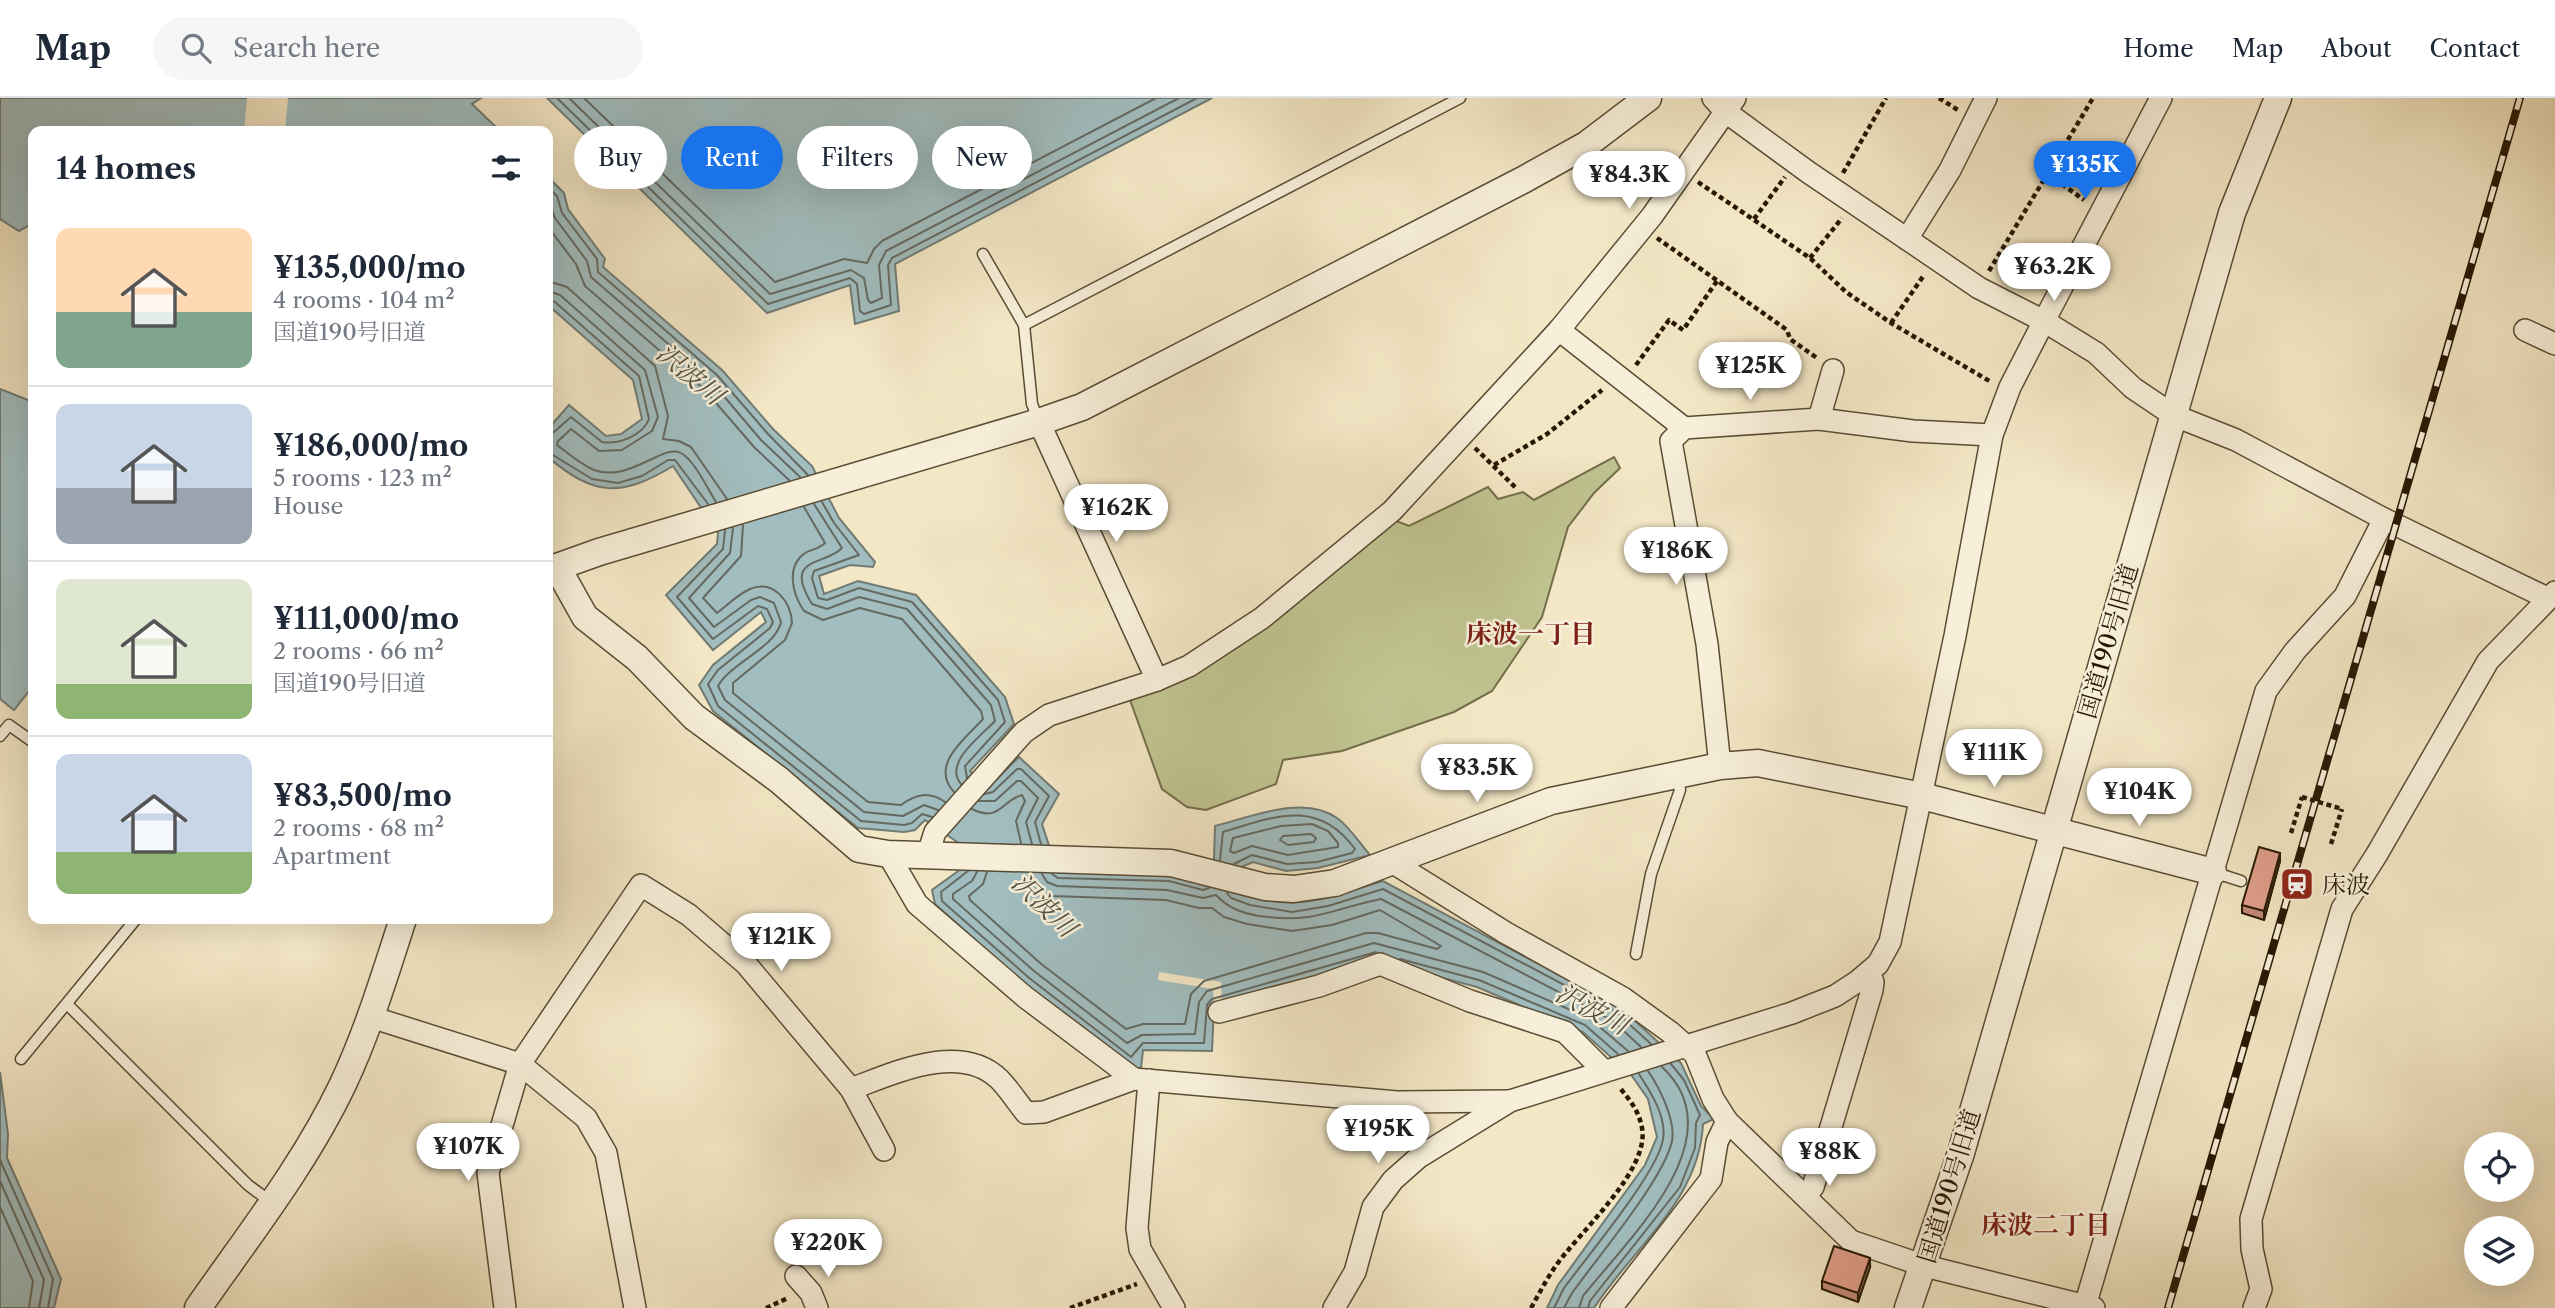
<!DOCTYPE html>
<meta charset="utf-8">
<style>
body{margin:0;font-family:"Libre Caslon Text","Noto Serif JP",serif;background:#f6f6f7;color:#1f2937;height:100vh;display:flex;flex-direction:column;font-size:26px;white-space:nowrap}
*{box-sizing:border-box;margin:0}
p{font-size:23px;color:#747a83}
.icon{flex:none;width:38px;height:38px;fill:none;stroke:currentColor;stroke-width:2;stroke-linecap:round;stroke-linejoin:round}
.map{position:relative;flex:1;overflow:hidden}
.drawer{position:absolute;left:28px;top:28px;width:525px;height:798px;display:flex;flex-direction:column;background:#fff;border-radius:14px;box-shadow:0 7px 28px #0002}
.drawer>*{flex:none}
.hud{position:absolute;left:574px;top:28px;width:665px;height:63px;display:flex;gap:14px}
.buttons{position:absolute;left:2464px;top:1034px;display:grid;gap:14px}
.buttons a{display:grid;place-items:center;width:70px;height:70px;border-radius:50%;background:#fff;box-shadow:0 7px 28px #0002;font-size:35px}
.price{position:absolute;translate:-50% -60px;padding:0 16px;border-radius:24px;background:#fff;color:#222;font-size:23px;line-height:46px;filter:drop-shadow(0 2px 4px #0008)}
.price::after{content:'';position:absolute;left:50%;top:42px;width:21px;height:16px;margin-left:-10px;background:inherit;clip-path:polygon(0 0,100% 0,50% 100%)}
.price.active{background:#1a73e8;color:#fff}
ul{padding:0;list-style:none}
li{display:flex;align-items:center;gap:21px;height:175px;padding:0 28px}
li+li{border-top:2px solid #e0e1e3}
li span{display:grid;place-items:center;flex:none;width:196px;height:140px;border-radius:14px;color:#555}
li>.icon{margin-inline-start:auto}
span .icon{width:84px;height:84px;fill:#fffc;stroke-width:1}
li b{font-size:30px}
h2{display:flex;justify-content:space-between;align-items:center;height:84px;padding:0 28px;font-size:30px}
.pill{padding:0 24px;border-radius:32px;background:#fff;box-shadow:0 7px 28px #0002;font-size:24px;line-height:63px}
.pill.active{background:#1a73e8;color:#fff}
header{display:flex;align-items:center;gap:42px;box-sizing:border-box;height:98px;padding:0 35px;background:#fff;border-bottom:2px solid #e0e1e3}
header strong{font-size:33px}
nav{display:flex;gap:38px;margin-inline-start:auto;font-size:24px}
.search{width:490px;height:63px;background:#f6f6f7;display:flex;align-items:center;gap:18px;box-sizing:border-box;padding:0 24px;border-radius:38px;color:#747a83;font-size:26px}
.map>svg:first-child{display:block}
</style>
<header>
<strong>Map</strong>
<div class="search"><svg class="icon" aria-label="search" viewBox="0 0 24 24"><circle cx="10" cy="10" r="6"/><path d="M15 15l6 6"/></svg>Search here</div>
<nav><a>Home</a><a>Map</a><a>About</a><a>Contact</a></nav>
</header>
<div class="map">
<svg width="2555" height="1210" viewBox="0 0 2555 1210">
<rect width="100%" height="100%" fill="#f3e7c5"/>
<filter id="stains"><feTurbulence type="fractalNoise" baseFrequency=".00286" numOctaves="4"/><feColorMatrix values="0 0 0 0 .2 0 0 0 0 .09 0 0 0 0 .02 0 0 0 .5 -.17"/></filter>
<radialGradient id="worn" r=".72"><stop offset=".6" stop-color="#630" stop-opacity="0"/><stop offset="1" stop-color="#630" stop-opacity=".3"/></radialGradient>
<polygon fill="#c0c491" stroke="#746e4a" stroke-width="2" points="1614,359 1620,370 1594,395 1568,429 1542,519 1492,593 1454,614 1342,653 1283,662 1276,686 1206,712 1187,709 1162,691 1129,599 1394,422 1409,428 1488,389 1498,401 1523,394 1534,402"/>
<g fill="#a1bdbf" stroke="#707b74" stroke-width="2">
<polygon points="0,0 481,0 472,6 500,33 33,33 33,125 19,133 0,121"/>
<polygon points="547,0 1212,0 895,166 899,213 855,226 850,187 767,215"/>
<path d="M548,79L564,95L568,111L605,161L603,169L722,272L773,331L812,368L839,420L875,464L873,469L850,467L819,478L824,496L858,483L916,497L1005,599L1014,626L970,673L988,690L1019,659L1059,696L1042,726L1057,772L1170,776L1205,785L1214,761L1215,728C1251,719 1304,696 1337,720C1350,729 1360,746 1370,757L1318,770L1286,773L1253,764L1239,770L1233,794C1293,815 1326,801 1383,783L1621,910L1681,965L1701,1008L1714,1021L1703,1026C1699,1104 1633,1149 1594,1210H1547L1558,1187L1645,1067L1657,1039L1648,1001L1632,978L1583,934L1477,889L1372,861L1214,907L1212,953L1143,952L1141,970H1133L1024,885L935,806L932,792L961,771L963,748L925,722L915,732L904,734L858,730L713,613L699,587L713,567L766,524L761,514L713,552L666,497L717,446L718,435L673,368C622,399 594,399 548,359V331L569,307L606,338L621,336L642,321L633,282L548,207Z"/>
<polygon points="0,291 33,304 33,588 14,612 0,601"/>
<polygon points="0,974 8,1036 7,1060 61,1181 54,1210 0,1210"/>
</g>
<g fill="#f3e7c5">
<polygon points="247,0 288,0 285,33 244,33"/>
<polygon points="1159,874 1221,884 1222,905 1214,907 1213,891 1158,882"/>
</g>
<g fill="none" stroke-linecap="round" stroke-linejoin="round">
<g stroke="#646a61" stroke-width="2">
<polyline points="557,0 768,206 850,180 857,186 860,213 864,216 891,207 888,167 892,160 1197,0"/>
<polyline points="569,0 770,196 851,172 864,180 868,202 871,205 882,200 879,167 886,153 1179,0"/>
<polyline points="584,0 775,184 844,161 867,165 874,151 882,143 1156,0"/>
<polyline points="548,89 557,98 562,115 597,161 598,174 717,277 768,336 808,377"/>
<polyline points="548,101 555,120 587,163 591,179 711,283 761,342 800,379"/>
<polyline points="548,129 576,166 585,188 704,291 754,349 789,382"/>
<polyline points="548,183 567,189 655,268 668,318 663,341 679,343 691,349 727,401"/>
<path d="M548,193L560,197L645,272L658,319L652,333L622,352L599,353L571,331L558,343L557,347C569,356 580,366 594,372C629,385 664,345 681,355C695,363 707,390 716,404"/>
<path d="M548,202L555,204L639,278L649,321C643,337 619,347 602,344L571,319L554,334L548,335"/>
<polyline points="548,354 592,381 618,385 642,378 668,362 675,362 708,406"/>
<polyline points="822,404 834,425 859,457 814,473 812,480 818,500 827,502 859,490 912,504 998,602 1005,624 965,668 967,680"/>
<path d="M814,406L842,450C825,468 782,458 812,506L827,511L859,499L907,511L991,607L995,623C981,638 943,665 961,686"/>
<path d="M804,409L825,445C819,451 812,451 805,455C785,469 793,497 804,513L823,522L860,510L902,521L981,613L983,621C965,641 929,667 954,694"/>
<path d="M743,427L741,458L703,500L717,515C728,507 738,496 750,491C774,481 791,504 792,525L785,542L733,585V595L868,704L901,707C916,696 929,693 945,704"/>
<path d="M733,430L730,455L689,500L714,529L751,502L760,499L774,505L781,524C776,549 731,565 718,588L725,602L864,714L903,718L924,707L938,712"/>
<polyline points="725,432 723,451 677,499 713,541 758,508 767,511 773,524 770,530 718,572 708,586 718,608 861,723 904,727 912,725 922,716 932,719"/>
<polyline points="985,696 993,694 1017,671 1021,671 1049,698 1035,724 1041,746"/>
<polyline points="979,703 995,703 1017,683 1021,683 1038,700 1026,724 1032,746"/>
<path d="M972,711C1000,725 1002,702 1022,697L1025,703L1016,723L1021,745"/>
<polygon points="1312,726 1328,733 1338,745 1338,749 1288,757 1252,748 1234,755 1230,753 1233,740 1281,728"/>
<polygon points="1311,736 1316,740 1314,744 1288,747 1280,742 1283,738"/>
<path d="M1220,762L1223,734C1275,718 1318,700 1355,751L1352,755L1317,764L1287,766L1252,757L1234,766"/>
<polyline points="968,773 941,794 942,803 1028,879 1131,959 1143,945 1204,945 1207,907 1212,901 1376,854"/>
<polyline points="977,774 972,783 953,796 953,801 1034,873 1127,945 1142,937 1195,936 1199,904 1207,893 1374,845 1483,874 1589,920 1628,953"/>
<polyline points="987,774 983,786 969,798 970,802 1040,865 1126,931 1143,926 1185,926 1191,896 1204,883 1366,835 1378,835 1437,851 1441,848 1380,812 1332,827 1292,833 1247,826 1224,819 1212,810 1199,810 1166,802 1053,798 1039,790 1031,775"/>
<path d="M1042,776L1047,784L1057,788L1167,792L1203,800L1216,797C1228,810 1242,815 1259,818C1315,826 1331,811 1381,801L1612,922L1641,949"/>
<polyline points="1052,776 1058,780 1169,783 1203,792 1209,790"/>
<polyline points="1227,795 1231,800 1250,807 1292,814 1328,808 1383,791 1617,915 1651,946"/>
<polyline points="1400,861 1479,882 1585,927 1618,956"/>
<polyline points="0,1062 53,1181 48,1210"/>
<polyline points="0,1083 44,1182 39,1210"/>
<polyline points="0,1109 33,1183 29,1210"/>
<path d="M1554,1210L1564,1190C1586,1160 1659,1073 1663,1041C1667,1019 1650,993 1639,976"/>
<path d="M1564,1210L1572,1195C1597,1160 1664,1081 1672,1043C1676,1022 1659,989 1648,973"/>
<path d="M1579,1210L1583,1198C1628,1141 1738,1039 1662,969"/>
<polyline points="1588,1210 1590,1203 1680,1089 1695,1050 1696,1025 1700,1017 1684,982 1671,966"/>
</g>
<defs>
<g id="service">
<polyline points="983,156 1024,227 1032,306 1039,324"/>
<polyline points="1024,227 1460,0"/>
<polyline points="0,638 9,627 33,644"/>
<polyline points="2213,774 2241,783"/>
<polyline points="1636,856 1651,776 1680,692 1678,676"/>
<polyline points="68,907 248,1087 271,1104"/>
<polyline points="21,961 136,821"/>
</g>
<g id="minor">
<polyline points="1713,0 1726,14 1808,74 1935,160 1979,190 2044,223 2161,0"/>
<polyline points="1907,141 1950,72 1986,0"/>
<polyline points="1559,232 1684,330"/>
<polyline points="2525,232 2555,246"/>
<polyline points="1819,321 1833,272"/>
<polyline points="1039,324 1157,582"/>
<polyline points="1720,668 1707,546 1671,343 1684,330 1819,321 1913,333 1992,337"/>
<polyline points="888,756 917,806 1025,899 1134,981"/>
<polyline points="928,756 935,734 1024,634 1049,617 1157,582 1189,568 1262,520 1392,413 1559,232 1652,118 1735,0"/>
<polyline points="1392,764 1506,835 1623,900 1670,934 1695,956 1713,1001 1727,1023 1717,1044 1711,1081 1611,1210"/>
<polyline points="1219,914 1319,888 1380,866 1470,903 1565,934 1604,973"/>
<polyline points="371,919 520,966 586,1020 606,1055 635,1210"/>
<polyline points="1149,982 1137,1130 1140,1151 1174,1210"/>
<polyline points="851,991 884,1052"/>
<polyline points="1727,1023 1851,1143 1925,1168 2094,1210"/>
<polyline points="1806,1096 1813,1089 1872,892 1873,884 1869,874"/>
<polyline points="796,1178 811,1195 817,1210"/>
<polyline points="2085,1208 2266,593 2295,553 2345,498 2384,421"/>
<path d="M505,1210L488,1075L520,966L641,787L689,817L746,866L851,991C892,976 960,943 999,981C1009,991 1017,1004 1026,1015L1044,1014L1134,981L1397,1004L1508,1003"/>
<polyline points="1334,1210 1355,1174 1373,1109 1393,1082 1419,1059 1510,1003 1792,915 1835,898 1858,883 1878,866 1890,844 1955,538 1992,337 2010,289 2044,223 2096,255 2133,290 2173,317 2236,342 2384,421 2547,500"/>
<polyline points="2254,1210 2261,1191 2252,1151 2251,1121 2342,811 2377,756 2488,563 2555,494"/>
</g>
<g id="tertiary">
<polyline points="557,469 585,519 637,560 694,619 779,682 859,751 888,756 1171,765 1265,789 1294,791 1335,785 1551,703 1720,668 1758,665 1922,698 2213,774"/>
<polyline points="548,476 557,469 599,454 1039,324 1082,309 1523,82 1586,47 1648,0"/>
<path d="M198,1210C248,1138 305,1066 343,986C368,933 385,876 403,821"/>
<polyline points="1908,1210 1961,1055 2232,115 2278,0"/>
</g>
</defs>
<use href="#service" stroke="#5a4c34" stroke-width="13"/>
<use href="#minor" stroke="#5a4c34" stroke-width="24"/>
<use href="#tertiary" stroke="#5a4c34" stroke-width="29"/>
<g stroke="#271803" stroke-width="4.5" stroke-dasharray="5 3.5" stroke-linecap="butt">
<polyline points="1939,0 1958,12"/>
<polyline points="1843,75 1886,0"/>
<polyline points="2048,76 2084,102"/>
<polyline points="1698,84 1810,160 1846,194 1891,225 1991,284"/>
<polyline points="1754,121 1785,79"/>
<polyline points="1657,140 1787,232 1790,241 1817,260"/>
<polyline points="1810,160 1842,120"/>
<polyline points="1989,173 2093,0"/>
<polyline points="1891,225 1924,177"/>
<polyline points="1636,267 1669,222 1683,232 1717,183"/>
<polyline points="1475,350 1517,391"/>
<polyline points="1494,367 1547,336 1602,292"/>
<polyline points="2291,735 2302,699"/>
<polyline points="2331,746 2342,711"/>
<polyline points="766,1210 788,1200"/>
<polyline points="1070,1210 1137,1186"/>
<path d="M1531,1210C1539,1196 1546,1182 1555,1169C1578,1135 1650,1073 1642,1030C1639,1013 1630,1002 1619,989"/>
</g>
<use href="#service" stroke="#f7efd9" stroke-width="10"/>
<use href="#minor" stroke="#f7efd9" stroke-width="21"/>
<use href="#tertiary" stroke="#f7efd9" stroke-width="26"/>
<defs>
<polyline id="rail" points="2168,1210 2520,0"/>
</defs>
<use href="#rail" stroke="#271803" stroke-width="8"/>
<use href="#rail" stroke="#f7efd9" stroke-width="5" stroke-dasharray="16" stroke-linecap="butt"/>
<polyline stroke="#271803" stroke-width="4.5" stroke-dasharray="5 3.5" stroke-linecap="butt" points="2302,699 2342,711"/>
</g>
<g fill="#c18877" stroke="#271803" stroke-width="2">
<polygon points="2280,763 2264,822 2242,815 2242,807"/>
<polygon points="1870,1169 1858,1204 1822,1191 1822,1183"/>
</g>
<g fill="#9d6f61" stroke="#271803" stroke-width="2">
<polygon points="2280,755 2280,763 2264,822 2264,813"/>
<polygon points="1870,1160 1870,1169 1858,1204 1858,1195"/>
</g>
<g fill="#e09e8a" stroke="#271803" stroke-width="2">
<polygon points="2259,749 2280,755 2264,813 2242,807"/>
<polygon points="1834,1148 1870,1160 1858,1195 1822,1183"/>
</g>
<defs>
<symbol id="station-square" viewBox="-11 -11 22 22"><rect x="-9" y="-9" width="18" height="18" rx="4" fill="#8f2418" stroke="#f7efd9"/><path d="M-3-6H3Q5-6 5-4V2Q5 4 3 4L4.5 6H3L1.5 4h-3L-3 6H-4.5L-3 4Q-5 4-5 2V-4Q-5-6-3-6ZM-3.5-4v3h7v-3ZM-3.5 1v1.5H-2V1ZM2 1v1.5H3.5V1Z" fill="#fff"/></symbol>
</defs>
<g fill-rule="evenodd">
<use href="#station-square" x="2278" y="767" width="38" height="38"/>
</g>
<g text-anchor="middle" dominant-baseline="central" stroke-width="5" stroke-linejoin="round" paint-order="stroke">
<g font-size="24" fill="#271803" stroke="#f7efd9">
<text transform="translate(2108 543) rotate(-74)">国道190号旧道</text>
<text transform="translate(1949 1088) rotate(-73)">国道190号旧道</text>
</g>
<g font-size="24" fill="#271803" stroke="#f7efd9" text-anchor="start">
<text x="2322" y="786">床波</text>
</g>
<g font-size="26" font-style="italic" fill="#525245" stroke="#f7efd9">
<text transform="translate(690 276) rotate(40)">沢波川</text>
<text transform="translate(1044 807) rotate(44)">沢波川</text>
<text transform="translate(1592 911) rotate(28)">沢波川</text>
</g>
<g font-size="26" font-weight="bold" fill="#7a1f14" stroke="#f7efd9">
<text x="1531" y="536">床波一丁目</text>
<text x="2046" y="1127">床波二丁目</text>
</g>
</g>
<rect width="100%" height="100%" filter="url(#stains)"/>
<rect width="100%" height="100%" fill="url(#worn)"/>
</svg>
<div class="buttons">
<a><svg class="icon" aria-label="locate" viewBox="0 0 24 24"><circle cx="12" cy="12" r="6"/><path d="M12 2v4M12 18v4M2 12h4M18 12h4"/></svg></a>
<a><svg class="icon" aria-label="layers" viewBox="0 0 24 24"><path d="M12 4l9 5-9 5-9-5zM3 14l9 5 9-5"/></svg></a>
</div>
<b class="price active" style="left:2085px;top:103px">¥135K</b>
<b class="price" style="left:1629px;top:113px">¥84.3K</b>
<b class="price" style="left:2054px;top:205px">¥63.2K</b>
<b class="price" style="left:1750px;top:304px">¥125K</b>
<b class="price" style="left:1116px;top:446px">¥162K</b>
<b class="price" style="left:1676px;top:489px">¥186K</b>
<b class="price" style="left:1994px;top:691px">¥111K</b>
<b class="price" style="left:1477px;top:706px">¥83.5K</b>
<b class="price" style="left:2139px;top:730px">¥104K</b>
<b class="price" style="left:781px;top:875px">¥121K</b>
<b class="price" style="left:1378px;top:1067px">¥195K</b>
<b class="price" style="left:468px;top:1085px">¥107K</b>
<b class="price" style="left:1829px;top:1090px">¥88K</b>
<b class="price" style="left:828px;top:1181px">¥220K</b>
<div class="hud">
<a class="pill">Buy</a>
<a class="pill active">Rent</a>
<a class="pill">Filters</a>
<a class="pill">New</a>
</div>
<section class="drawer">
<h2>14 homes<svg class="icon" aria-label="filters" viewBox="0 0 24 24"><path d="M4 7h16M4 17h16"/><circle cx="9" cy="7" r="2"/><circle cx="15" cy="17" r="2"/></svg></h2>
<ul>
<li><span style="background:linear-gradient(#ffd9b3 60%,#7fa58c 0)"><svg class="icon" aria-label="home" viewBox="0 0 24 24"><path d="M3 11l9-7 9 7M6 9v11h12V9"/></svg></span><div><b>¥135,000/mo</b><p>4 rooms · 104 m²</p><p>国道190号旧道</p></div></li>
<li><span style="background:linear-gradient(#c9d6e8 60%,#9aa5b1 0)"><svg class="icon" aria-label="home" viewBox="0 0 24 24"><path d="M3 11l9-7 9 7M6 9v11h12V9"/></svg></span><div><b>¥186,000/mo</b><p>5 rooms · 123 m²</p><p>House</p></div></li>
<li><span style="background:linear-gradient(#dfe7d0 75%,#8fb573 0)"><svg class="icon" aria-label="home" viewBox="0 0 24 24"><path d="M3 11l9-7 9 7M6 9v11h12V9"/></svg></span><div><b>¥111,000/mo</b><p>2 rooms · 66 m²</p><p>国道190号旧道</p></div></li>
<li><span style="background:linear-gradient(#c9d6e8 70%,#8fb573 0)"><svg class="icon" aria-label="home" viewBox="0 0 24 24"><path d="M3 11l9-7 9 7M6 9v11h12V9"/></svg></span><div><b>¥83,500/mo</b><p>2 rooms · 68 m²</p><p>Apartment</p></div></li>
</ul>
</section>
</div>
